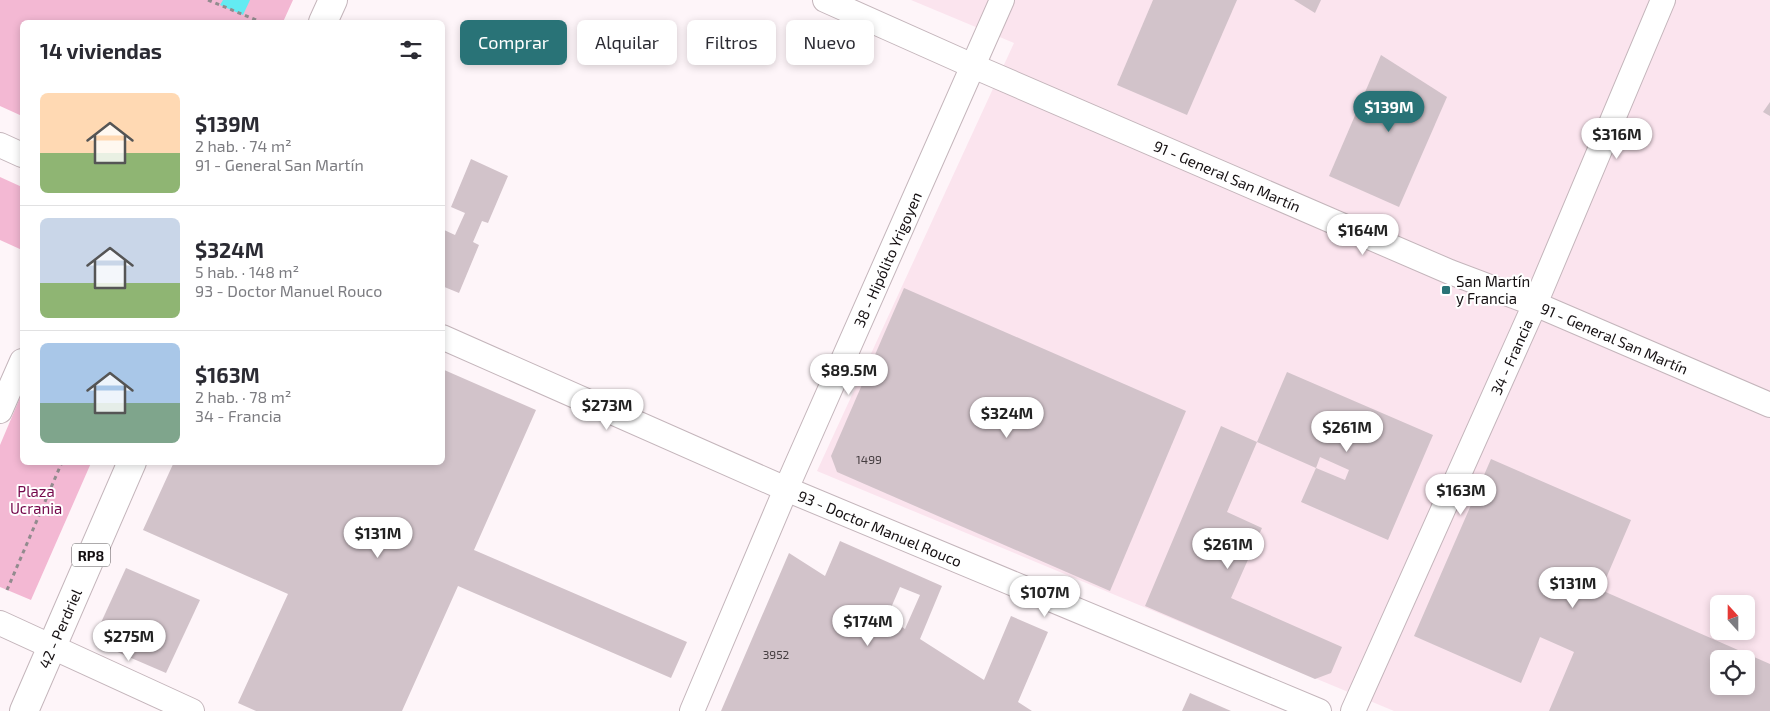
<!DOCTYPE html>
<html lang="es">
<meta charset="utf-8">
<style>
body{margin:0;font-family:"Exo 2",sans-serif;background:#f7f7f7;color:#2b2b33;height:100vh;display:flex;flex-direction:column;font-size:19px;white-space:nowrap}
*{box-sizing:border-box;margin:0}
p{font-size:16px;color:#7c7c81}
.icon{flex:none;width:28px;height:28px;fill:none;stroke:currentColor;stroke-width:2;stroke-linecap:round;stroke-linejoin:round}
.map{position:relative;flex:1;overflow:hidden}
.sheet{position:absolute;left:20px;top:20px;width:425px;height:445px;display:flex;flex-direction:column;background:#fff;border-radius:8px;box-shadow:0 2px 8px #0003}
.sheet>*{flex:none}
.banner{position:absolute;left:460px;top:20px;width:475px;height:45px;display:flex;gap:10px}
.needle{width:32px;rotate:339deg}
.fabs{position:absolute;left:1710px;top:595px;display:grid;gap:10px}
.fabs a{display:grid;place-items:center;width:45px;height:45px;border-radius:8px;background:#fff;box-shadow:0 2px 8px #0003;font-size:25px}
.price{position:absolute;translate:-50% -42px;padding:0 11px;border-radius:18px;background:#fff;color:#222;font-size:16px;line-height:32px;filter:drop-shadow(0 1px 2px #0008)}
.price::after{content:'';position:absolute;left:50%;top:30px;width:15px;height:11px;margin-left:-8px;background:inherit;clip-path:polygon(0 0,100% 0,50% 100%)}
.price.selected{background:#297377;color:#fff}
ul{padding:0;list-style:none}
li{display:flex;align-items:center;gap:15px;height:125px;padding:0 20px}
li+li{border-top:1px solid #e1e1e2}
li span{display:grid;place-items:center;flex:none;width:140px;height:100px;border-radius:8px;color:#555}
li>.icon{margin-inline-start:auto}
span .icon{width:60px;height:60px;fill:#fffc;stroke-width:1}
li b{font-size:21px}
h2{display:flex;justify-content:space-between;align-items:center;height:60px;padding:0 20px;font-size:21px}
.chip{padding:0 18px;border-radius:8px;background:#fff;box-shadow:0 2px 8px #0003;font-size:18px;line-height:45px}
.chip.selected{background:#297377;color:#fff}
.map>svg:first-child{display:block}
</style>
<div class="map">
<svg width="1770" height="711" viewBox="0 0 1770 711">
<rect width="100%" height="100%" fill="#fef5f9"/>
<path fill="#fbe4ee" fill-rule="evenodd" d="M911,0H1770V711H1394L817,471L1014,43ZM1719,604H1746V631H1719ZM1719,659H1746V686H1719Z"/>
<g fill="#f3b8d3">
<polygon points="0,0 293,0 283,22 22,22 22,116 0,106"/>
<polygon points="0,177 22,187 22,250 0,240"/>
<polygon points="22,393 22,462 91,463 31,600 0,587 0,445"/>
</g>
<polygon fill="#63ebf2" points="223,0 250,0 243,15 220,5"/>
<g fill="#d2c3ca" fill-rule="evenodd">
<polygon points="1153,0 1237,0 1187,115 1117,85"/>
<polygon points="1294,0 1321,0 1315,13"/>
<polygon points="1381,55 1447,97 1399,207 1329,176"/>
<polygon points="1770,102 1770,116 1763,112"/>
<polygon points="471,159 508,176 488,223 482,221 473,242 479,245 459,293 442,286 442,229 455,235 465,213 451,207"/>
<polygon points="904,288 1186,411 1110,591 837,472 831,456"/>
<polygon points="442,369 536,410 474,550 687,642 671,678 458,586 402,711 256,711 238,703 288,594 143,530 174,462 442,462"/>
<polygon points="1287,372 1433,435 1388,540 1301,502 1316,468 1345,480 1349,470 1320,457 1316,468 1257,442"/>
<polygon points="1221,426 1257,442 1227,512 1262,528 1231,598 1342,647 1331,673 1315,679 1145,606"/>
<path d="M1491,459L1631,520L1601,590L1770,664V711H1549L1574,652L1540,637L1521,683L1414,636ZM1719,659H1746V686H1719Z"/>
<path d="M840,541L942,586L920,639L984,680L1011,616L1048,632L1018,702L1032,711H721L789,553L825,576ZM900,587L920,595L905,629L887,617Z"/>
<polygon points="126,568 200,600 166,673 108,648 99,627"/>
<polygon points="1190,693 1231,711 1182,711"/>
</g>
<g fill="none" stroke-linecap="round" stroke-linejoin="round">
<defs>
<g id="minor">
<path id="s1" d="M825,0L973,66L1450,272L1535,304L1770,405"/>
<polyline points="0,145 22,155"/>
<path id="s2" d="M442,337L786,489L1319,711"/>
<polyline points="0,411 22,361"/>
<polyline points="0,623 192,711"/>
<path id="s3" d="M692,711L786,489L1002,0"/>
<path id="s4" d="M1353,711L1535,304L1663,0"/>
</g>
<g id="primary">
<polyline points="323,22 333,0"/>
<path id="s5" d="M24,711L132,462"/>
</g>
</defs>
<use href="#minor" stroke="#c4b5bb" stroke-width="26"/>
<use href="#primary" stroke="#c4b5bb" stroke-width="30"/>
<g stroke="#928b8e" stroke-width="3" stroke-dasharray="4 4" stroke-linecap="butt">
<polyline points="208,0 256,20"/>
<polyline points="7,590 62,462"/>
</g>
<use href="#minor" stroke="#fff" stroke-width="24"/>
<use href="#primary" stroke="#fff" stroke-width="28"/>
</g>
<rect fill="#297377" stroke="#fff" stroke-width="2" x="1441" y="285" width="10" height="10" rx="2.5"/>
<g text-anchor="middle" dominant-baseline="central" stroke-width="4" stroke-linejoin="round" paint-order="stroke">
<g font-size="12" fill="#443c3f">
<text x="869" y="459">1499</text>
<text x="776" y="654">3952</text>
</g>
<rect fill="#fff" stroke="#5a5758" stroke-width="1" x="72" y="543.5" width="38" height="23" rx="4"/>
<g font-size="14" font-weight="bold" fill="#140f11">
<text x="91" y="555">RP8</text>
</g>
<g font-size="15" fill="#140f11" stroke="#fff">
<text stroke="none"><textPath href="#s1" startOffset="439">91 - General San Martín</textPath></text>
<text stroke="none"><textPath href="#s3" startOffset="492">38 - Hipólito Yrigoyen</textPath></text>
<text stroke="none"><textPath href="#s1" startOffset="859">91 - General San Martín</textPath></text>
<text stroke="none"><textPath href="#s4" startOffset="388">34 - Francia</textPath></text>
<text stroke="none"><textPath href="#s2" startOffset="478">93 - Doctor Manuel Rouco</textPath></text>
<text stroke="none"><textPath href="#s5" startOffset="90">42 - Perdriel</textPath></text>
</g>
<g font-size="15" fill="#140f11" stroke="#fff" text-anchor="start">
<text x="1456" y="281">San Martín<tspan x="1456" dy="17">y Francia</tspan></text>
</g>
<g font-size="15" fill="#74084b" stroke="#fff">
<text x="36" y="491">Plaza<tspan x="36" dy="17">Ucrania</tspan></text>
</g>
</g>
</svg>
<div class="fabs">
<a><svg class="needle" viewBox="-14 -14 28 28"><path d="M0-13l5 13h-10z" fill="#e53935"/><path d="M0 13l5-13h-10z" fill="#7c7c81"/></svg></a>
<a><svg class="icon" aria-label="locate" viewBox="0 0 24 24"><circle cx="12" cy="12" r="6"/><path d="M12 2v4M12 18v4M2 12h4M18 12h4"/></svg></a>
</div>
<b class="price selected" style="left:1389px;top:133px">$139M</b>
<b class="price" style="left:1617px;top:160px">$316M</b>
<b class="price" style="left:1363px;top:256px">$164M</b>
<b class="price" style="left:849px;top:396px">$89.5M</b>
<b class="price" style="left:607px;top:431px">$273M</b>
<b class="price" style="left:1007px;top:439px">$324M</b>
<b class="price" style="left:1347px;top:453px">$261M</b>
<b class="price" style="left:1461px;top:516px">$163M</b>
<b class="price" style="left:378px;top:559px">$131M</b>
<b class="price" style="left:1228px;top:570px">$261M</b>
<b class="price" style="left:1573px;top:609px">$131M</b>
<b class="price" style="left:1045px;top:618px">$107M</b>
<b class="price" style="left:868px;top:647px">$174M</b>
<b class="price" style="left:129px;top:662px">$275M</b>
<div class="banner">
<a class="chip selected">Comprar</a>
<a class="chip">Alquilar</a>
<a class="chip">Filtros</a>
<a class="chip">Nuevo</a>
</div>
<section class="sheet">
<h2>14 viviendas<svg class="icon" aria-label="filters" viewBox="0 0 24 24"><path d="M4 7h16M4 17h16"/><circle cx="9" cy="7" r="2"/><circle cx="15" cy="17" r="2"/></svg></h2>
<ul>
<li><span style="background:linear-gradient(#ffd9b3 60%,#8fb573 0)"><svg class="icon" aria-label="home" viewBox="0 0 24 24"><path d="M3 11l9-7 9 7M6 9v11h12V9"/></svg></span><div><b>$139M</b><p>2 hab. · 74 m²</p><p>91 - General San Martín</p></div></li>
<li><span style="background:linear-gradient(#c9d6e8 65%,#8fb573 0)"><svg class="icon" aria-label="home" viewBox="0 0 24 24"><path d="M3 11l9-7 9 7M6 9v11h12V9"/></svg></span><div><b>$324M</b><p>5 hab. · 148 m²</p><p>93 - Doctor Manuel Rouco</p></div></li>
<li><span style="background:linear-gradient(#a9c7e8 60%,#7fa58c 0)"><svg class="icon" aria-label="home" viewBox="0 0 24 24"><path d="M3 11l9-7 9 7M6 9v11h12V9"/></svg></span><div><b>$163M</b><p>2 hab. · 78 m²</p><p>34 - Francia</p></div></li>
</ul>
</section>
</div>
